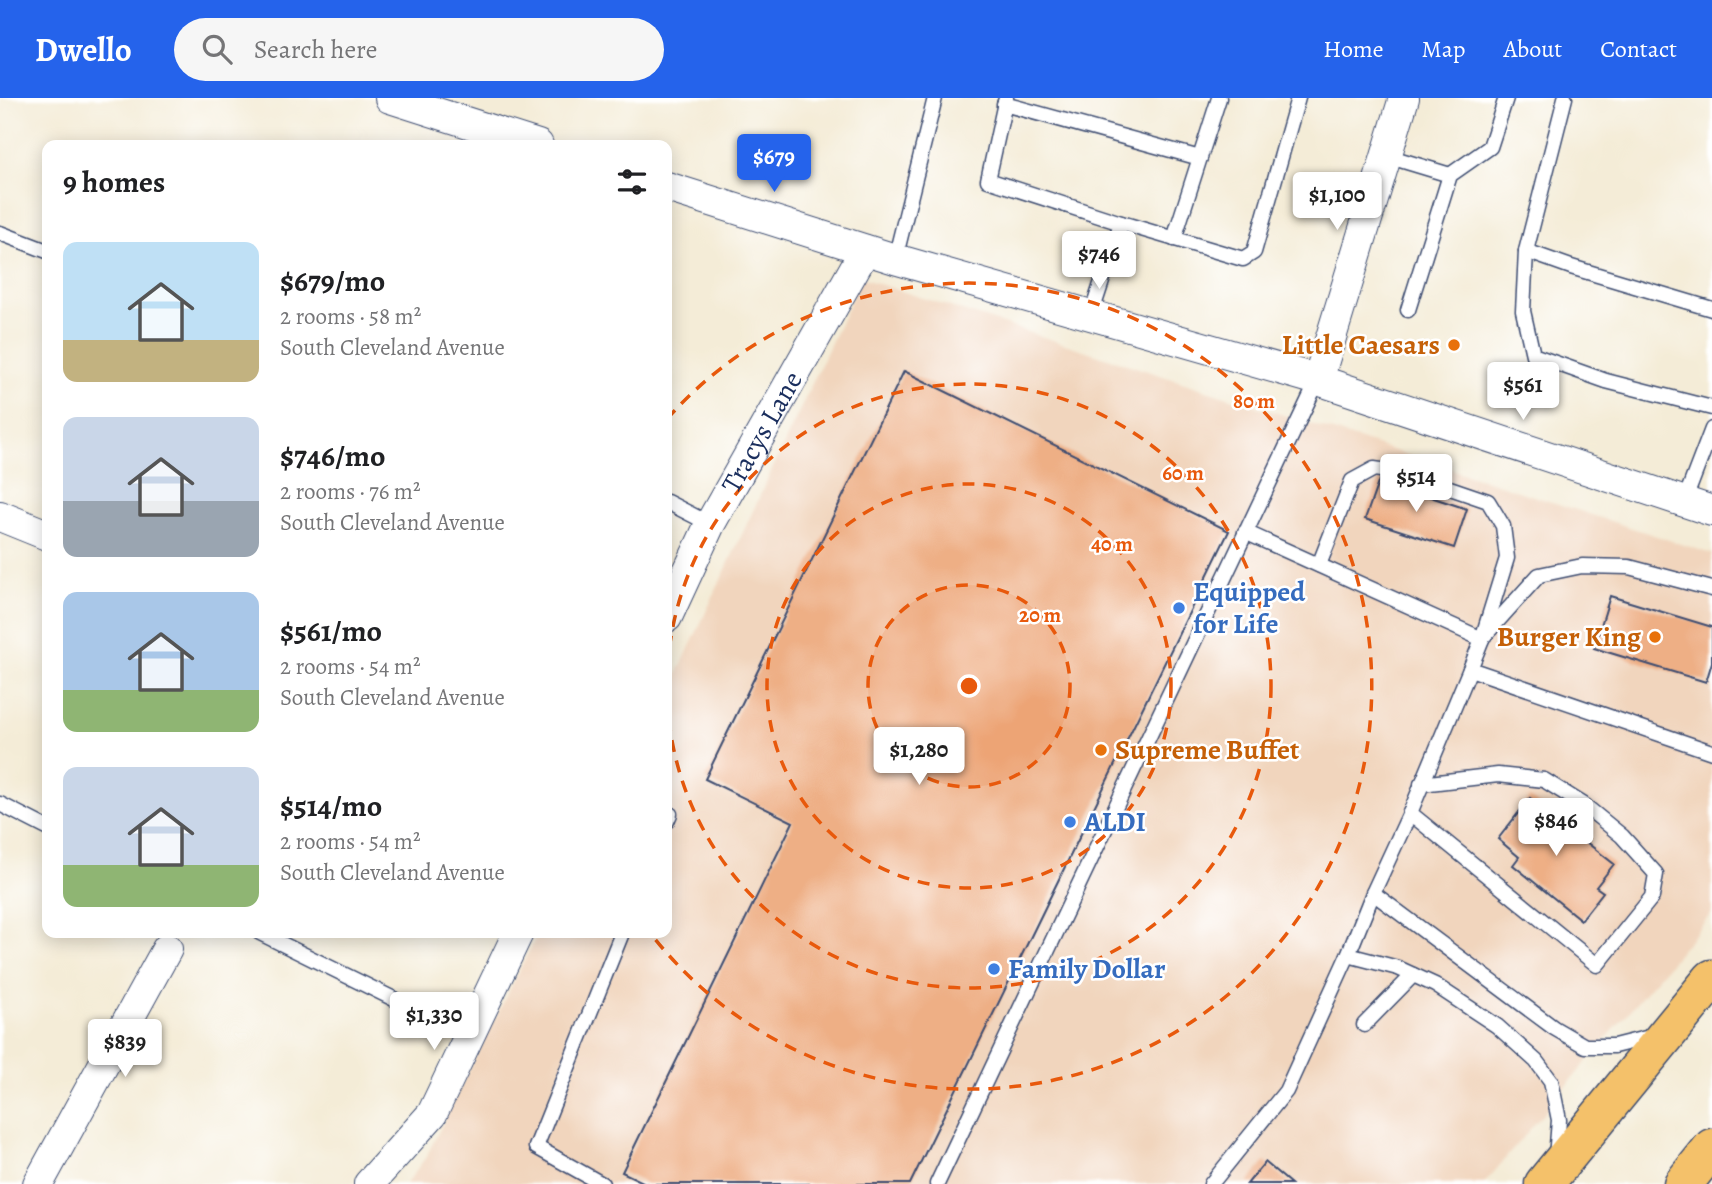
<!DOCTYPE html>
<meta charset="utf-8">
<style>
body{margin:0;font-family:Alegreya,serif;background:#f6f6f6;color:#202124;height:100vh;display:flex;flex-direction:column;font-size:26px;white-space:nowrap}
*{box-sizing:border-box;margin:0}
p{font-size:23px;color:#757577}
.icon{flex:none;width:38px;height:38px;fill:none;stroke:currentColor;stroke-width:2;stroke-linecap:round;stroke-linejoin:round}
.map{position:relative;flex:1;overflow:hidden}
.drawer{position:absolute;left:42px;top:42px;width:630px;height:798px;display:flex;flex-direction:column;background:#fff;border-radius:14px;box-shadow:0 4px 18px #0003}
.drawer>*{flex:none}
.price{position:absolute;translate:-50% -60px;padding:0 16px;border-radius:7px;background:#fff;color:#222;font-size:23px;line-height:46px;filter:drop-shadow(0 2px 4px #0008)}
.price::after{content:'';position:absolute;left:50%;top:42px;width:21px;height:16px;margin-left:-10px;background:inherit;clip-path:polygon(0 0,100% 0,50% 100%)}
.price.active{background:#2563eb;color:#fff}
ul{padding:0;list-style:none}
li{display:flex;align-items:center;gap:21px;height:175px;padding:0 21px}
li span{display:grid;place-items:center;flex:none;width:196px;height:140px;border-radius:14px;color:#555}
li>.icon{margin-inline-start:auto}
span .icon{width:84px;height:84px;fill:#fffc;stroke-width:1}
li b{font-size:30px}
h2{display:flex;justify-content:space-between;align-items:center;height:84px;padding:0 21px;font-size:30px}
header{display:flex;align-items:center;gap:42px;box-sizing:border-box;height:98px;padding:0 35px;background:#2563eb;color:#fff}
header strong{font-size:33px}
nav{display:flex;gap:38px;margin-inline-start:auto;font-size:24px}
.search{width:490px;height:63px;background:#f6f6f6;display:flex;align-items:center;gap:18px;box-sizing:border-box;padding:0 24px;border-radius:38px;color:#757577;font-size:26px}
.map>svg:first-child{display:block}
</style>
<header>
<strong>Dwello</strong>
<div class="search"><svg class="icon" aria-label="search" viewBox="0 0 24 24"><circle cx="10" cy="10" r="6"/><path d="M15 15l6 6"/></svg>Search here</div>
<nav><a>Home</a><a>Map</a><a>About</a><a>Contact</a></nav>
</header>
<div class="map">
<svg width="1712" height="1086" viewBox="0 0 1712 1086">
<rect width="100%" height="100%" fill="#fff"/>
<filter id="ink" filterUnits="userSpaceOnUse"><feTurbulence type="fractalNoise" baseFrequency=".0143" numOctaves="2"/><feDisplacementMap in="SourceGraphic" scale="14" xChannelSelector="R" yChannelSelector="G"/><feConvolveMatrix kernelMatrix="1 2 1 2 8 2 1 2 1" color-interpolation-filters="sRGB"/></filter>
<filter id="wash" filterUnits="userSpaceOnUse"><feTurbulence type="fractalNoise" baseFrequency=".00686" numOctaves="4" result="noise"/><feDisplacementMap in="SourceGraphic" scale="28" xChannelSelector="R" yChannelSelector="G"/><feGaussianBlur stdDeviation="1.57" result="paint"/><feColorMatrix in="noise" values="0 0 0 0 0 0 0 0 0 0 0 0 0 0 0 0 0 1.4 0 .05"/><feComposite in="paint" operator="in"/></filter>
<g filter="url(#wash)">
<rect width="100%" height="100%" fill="#f4ecd7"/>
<polygon fill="#f1d5bd" points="861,180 1712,456 1712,815 1484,1086 406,1086 426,1059 538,835 667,835 667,598"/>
<g id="blocks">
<g fill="#eeaf85">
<polygon points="904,273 1229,433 910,1086 647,1086 622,1074 793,724 705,681"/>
<polygon points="1379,382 1467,411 1454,450 1365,421"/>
<polygon points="1610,498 1712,529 1712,564 1706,584 1594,550"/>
<polygon points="1530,700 1614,766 1596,789 1603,794 1581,822 1513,767 1519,759 1498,741"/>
<polygon points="1265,1064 1291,1086 1247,1086"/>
</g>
</g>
</g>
<g filter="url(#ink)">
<use href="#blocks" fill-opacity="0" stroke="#3c4b70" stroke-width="2"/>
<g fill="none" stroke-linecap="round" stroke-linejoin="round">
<defs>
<g id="service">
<polyline points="1006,0 988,82 1121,125 1091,217"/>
<polyline points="1565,0 1526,153 1571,169 1712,211"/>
<polyline points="1004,6 1200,60"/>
<polyline points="1387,58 1450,77"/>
<polyline points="1121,125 1243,161 1254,154 1298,0"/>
<polyline points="0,135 47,153"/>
<polyline points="1174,141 1219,0"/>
<polyline points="1526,153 1523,213 1533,257 1606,283 1712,310"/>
<polyline points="895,161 935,0"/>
<polyline points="1408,212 1450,77 1490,49 1506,0"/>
<polyline points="667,404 710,426"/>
<polyline points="1684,404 1712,331"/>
<polyline points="1245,434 1482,541"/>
<polyline points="1485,537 1539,477 1582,468 1629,469 1712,491"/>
<polyline points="1470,571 1712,654"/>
<polyline points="0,706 47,730"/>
<polyline points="667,714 670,716 667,723"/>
<polyline points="1410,715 1597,867 1652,799 1656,776 1622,738 1584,707 1544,682 1498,677 1421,686"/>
<polyline points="1373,795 1554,930 1585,948 1614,948 1654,938"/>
<polyline points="260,835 469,938"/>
<polyline points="1348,857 1398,870 1435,887 1497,928 1536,963 1551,983 1559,1022 1556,1059"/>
<polyline points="1364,927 1413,877"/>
<polyline points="602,1086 536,1049 622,835"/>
<polyline points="937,1086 1318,282"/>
<polyline points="1211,1086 1286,993 1348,857 1373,795 1410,715 1470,571 1482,541 1507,460 1503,428 1488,403 1409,376 1374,371 1352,383 1319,467"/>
</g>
<g id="minor">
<polyline points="390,0 538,47"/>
<polyline points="667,89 895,161 1318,282 1712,413"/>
<polyline points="1318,282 1404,0"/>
<polyline points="0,418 47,437"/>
<path id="s1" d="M667,519L710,426L865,152"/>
<polyline points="38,1086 167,851"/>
<polyline points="369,1086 432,1016 518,835"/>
</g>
<g id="primary">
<polyline points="1544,1086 1712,881"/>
<polyline points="1683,1086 1712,1050"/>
</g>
</defs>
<use href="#service" stroke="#3c4b70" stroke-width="17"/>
<use href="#minor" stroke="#3c4b70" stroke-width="32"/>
<use href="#primary" stroke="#3c4b70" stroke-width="41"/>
<use href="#service" stroke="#fff" stroke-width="14"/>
<use href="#minor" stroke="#fff" stroke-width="30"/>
<use href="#primary" stroke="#f4c16a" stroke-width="38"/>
</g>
</g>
<circle cx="969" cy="588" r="101" fill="#e8590c" fill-opacity=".12"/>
<g fill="none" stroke="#e8590c" stroke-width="3.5" stroke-dasharray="12 9">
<circle cx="969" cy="588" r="101"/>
<circle cx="969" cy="588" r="202"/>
<circle cx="969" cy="588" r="302"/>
<path d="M667 321A403 403 0 1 1 651 836"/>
</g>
<g fill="#e8710a" stroke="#fff" stroke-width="2.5">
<circle cx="1454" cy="247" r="7"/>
<circle cx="1655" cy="539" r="7"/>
<circle cx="1101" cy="652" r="7"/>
</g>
<g fill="#3f7fe0" stroke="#fff" stroke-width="2.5">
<circle cx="1179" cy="510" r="7"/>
<circle cx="1070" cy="724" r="7"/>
<circle cx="994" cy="871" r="7"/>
</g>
<g text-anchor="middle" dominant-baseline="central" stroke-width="5" stroke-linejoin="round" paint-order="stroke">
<g font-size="28" font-weight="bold" fill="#c56008" stroke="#fff" text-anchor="end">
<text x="1440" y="247">Little Caesars</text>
<text x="1641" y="539">Burger King</text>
<text x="1115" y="652" text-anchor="start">Supreme Buffet</text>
</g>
<g font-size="28" fill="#1b2f5e" stroke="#fff">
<text stroke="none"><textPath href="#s1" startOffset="208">Tracys Lane</textPath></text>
</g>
<g font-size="28" font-weight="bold" fill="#366cbe" stroke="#fff" text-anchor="start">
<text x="1193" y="494">Equipped<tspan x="1193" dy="32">for Life</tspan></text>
<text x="1084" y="724">ALDI</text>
<text x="1008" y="871">Family Dollar</text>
</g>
</g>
<circle cx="969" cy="588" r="10" fill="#e8590c" stroke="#fff" stroke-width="3.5"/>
<g font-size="21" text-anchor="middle" font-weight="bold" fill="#e8590c" stroke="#fff" stroke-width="5" stroke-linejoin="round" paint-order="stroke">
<text x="1254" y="310">80 m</text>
<text x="1183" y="382">60 m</text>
<text x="1112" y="453">40 m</text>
<text x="1040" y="524">20 m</text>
</g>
</svg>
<b class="price active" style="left:774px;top:96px">$679</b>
<b class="price" style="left:1337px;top:134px">$1,100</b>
<b class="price" style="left:1099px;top:193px">$746</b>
<b class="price" style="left:1523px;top:324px">$561</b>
<b class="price" style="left:1416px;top:416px">$514</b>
<b class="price" style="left:919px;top:689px">$1,280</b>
<b class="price" style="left:1556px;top:760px">$846</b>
<b class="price" style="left:434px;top:954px">$1,330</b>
<b class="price" style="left:125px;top:981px">$839</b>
<section class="drawer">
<h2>9 homes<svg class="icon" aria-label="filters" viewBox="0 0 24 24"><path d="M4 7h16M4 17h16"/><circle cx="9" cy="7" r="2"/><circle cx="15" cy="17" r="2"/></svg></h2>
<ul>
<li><span style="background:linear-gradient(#bfe0f5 70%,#c2b280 0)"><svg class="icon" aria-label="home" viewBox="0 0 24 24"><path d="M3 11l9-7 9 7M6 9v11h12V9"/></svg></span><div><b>$679/mo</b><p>2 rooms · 58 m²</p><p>South Cleveland Avenue</p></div></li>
<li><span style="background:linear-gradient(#c9d6e8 60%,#9aa5b1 0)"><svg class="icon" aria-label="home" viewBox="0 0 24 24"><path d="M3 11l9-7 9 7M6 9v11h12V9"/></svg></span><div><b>$746/mo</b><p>2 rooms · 76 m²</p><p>South Cleveland Avenue</p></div></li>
<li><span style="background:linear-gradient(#a9c7e8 70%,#8fb573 0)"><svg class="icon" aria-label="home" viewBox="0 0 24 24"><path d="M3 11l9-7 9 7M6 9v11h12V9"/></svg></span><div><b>$561/mo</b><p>2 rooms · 54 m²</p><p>South Cleveland Avenue</p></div></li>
<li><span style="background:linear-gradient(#c9d6e8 70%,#8fb573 0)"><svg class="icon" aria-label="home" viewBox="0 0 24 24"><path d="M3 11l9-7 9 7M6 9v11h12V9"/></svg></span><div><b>$514/mo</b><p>2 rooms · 54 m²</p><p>South Cleveland Avenue</p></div></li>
</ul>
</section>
</div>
